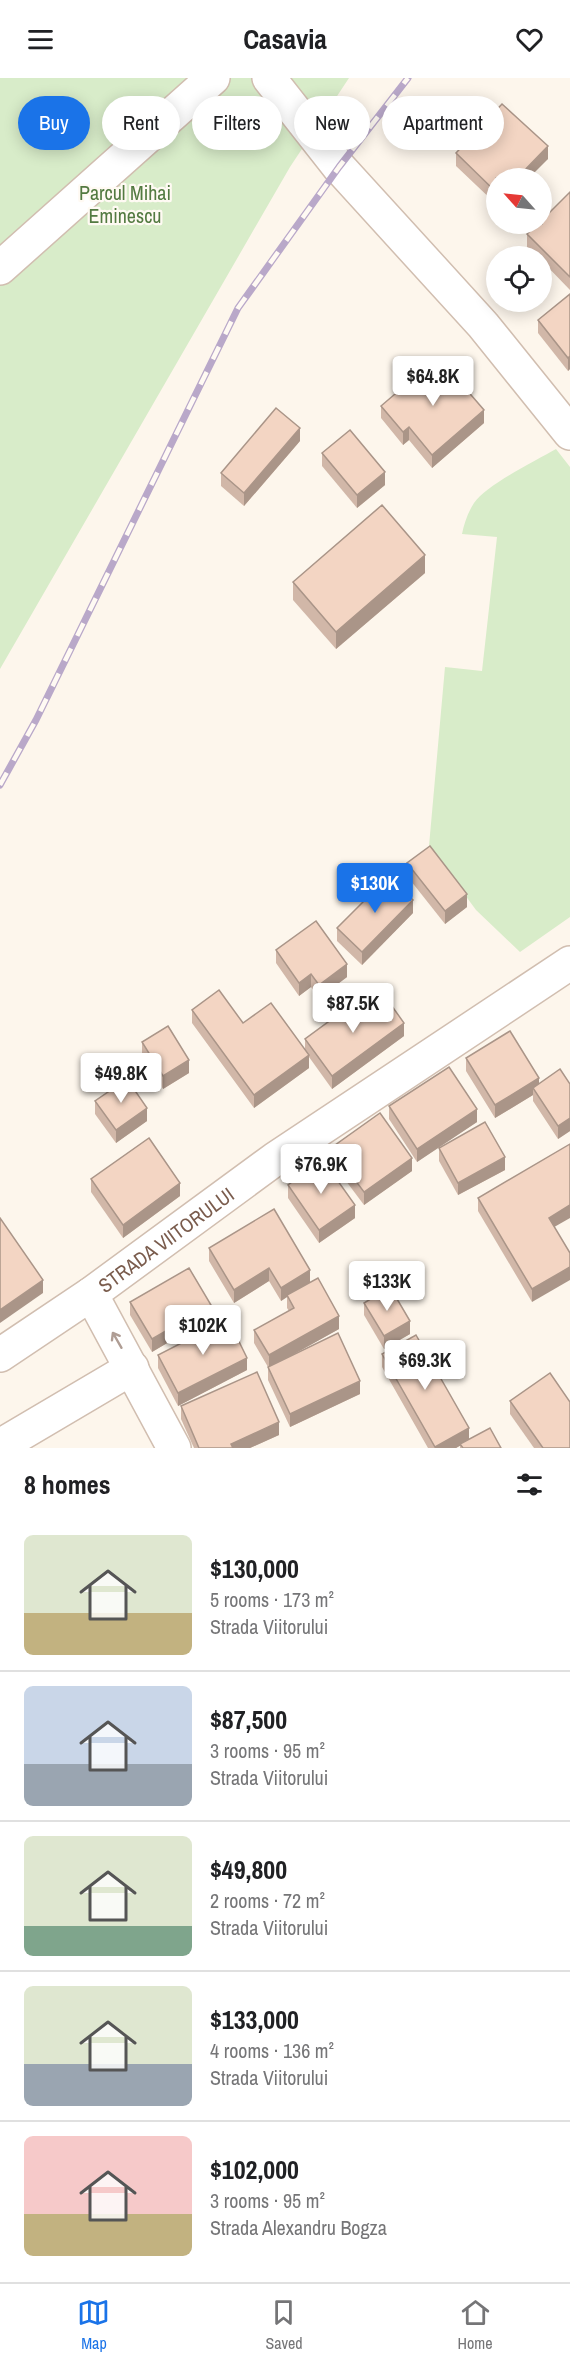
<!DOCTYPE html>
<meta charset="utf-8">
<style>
body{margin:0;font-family:"Archivo Narrow",sans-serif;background:#f2f2f2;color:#202124;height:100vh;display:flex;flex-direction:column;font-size:22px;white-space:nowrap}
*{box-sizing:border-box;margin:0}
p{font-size:20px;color:#757577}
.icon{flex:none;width:33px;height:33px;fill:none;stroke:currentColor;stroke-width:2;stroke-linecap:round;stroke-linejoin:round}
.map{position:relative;height:1370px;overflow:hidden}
.sheet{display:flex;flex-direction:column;background:#fff;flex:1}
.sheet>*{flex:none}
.banner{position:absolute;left:18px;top:18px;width:534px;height:54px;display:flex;gap:12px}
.needle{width:39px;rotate:297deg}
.buttons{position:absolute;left:486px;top:90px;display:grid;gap:12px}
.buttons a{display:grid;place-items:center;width:66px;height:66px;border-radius:50%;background:#fff;box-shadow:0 3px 15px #0003;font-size:30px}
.price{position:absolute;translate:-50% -51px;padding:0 14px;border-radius:6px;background:#fff;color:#222;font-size:20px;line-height:39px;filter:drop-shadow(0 2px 3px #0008)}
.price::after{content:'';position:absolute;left:50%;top:36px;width:18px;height:14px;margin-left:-9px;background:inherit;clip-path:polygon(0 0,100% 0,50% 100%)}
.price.current{background:#1a73e8;color:#fff}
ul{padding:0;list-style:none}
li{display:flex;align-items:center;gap:18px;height:150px;padding:0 24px}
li+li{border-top:2px solid #e0e0e0}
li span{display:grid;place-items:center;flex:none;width:168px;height:120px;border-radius:9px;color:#555}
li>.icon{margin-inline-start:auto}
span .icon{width:72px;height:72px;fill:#fffc;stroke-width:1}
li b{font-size:26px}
h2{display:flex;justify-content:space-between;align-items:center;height:72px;padding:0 24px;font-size:26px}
.tag{padding:0 21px;border-radius:27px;background:#fff;box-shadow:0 3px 15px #0003;font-size:21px;line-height:54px}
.tag.current{background:#1a73e8;color:#fff}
header{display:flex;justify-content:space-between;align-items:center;height:78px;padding:0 24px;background:#fff;font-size:27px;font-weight:700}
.dock{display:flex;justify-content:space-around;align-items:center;height:84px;border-top:2px solid #e0e0e0;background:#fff;font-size:16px;color:#757577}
.dock a{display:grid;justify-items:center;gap:3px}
.dock .current{color:#1a73e8}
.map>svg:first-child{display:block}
</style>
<header><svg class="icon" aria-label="menu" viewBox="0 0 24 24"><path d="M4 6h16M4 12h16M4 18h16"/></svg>Casavia<svg class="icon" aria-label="heart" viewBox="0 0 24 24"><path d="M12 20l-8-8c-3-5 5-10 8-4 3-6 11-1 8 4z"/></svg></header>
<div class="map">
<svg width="570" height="1370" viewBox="0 0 570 1370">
<rect width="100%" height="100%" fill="#fdf6ec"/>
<g fill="#d8ecc9">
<polygon points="0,0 349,0 290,89 0,591"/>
<path d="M556,371L570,389V839L520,874L476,832L429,768L445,589L482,593L497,459L462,456C464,446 468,434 474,425C486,407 535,383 556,371Z"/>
</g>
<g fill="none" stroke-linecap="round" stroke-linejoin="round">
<defs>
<g id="minor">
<polyline points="269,0 339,89 483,247 570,355"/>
<polyline points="0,190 213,0"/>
<polyline points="91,1216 174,1370"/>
<path id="s1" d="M0,1277L91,1216L275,1081L570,885"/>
<polyline points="0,1368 132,1290"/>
</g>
</defs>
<use href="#minor" stroke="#d1beb0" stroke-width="36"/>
<use href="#minor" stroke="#fff" stroke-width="33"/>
<defs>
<polyline id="rail" points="0,707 36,642 238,230 339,89 408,0"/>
</defs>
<use href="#rail" stroke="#b9a8c9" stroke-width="7"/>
<use href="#rail" stroke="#fffaf3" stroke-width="4.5" stroke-dasharray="14" stroke-linecap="butt"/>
</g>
<g fill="#d1b7a8">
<polygon points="456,75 548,81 496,100 496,126 456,88"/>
<polygon points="570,114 570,212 542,183 542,178 537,178 527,169 527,156"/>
<polygon points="570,216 570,291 568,293 538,255 538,242"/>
<polygon points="437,295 484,345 432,390 409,362 403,367 381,340 381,328"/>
<polygon points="300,363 244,428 221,408 221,395"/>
<polygon points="322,375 385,407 357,430 322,388"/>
<polygon points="425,495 336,571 293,522 293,504"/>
<polygon points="407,785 467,829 445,846 407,798"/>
<polygon points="413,835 362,887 337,863 337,850"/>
<polygon points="276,872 347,899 319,920 311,909 299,918 276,885"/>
<polygon points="192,932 243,945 305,972 305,961 354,939 404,958 332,1011 309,979 309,990 254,1030 192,945"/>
<polygon points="142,964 189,995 163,1011 142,977"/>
<polygon points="466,980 539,1006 570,1006 570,1053 558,1061 533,1023 533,1017 495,1040 466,993"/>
<polygon points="95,1023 147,1043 116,1065 95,1036"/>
<polygon points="389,1028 477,1044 417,1084 389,1041"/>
<polygon points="331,1070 412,1093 364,1127 331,1083"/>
<polygon points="439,1070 505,1092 458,1117 439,1083"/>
<polygon points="91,1101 180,1118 123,1160 91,1114"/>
<polygon points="288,1107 355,1140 319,1165 288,1120"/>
<polygon points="478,1120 555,1149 532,1224 478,1133"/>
<polygon points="209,1170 310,1204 339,1251 289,1279 360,1316 290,1349 268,1302 268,1289 254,1265 254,1252 289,1233 287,1230 287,1219 281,1223 269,1203 234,1225 209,1183"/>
<polygon points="130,1224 211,1239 152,1274 130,1237"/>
<polygon points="364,1225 410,1256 384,1271 364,1237"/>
<polygon points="382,1276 469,1361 501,1370 460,1370 460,1367 456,1370 428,1370 382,1289"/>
<polygon points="158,1277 247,1292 178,1328 158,1290"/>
<polygon points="510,1323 570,1370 534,1370 510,1336"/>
<polygon points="181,1328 279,1357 250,1370 194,1370 181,1341"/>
</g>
<g fill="#aa9588">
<polygon points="548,68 548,81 529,100 517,100"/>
<polygon points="570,278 570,291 568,293 568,280"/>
<polygon points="484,332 484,345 432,390 432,377"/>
<polygon points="409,349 409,362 403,367 403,354"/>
<polygon points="300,350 300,363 244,428 244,415"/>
<polygon points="385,394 385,407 357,430 357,417"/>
<polygon points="425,477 425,495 336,571 336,554"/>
<polygon points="467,816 467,829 445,846 445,833"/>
<polygon points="413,822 413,835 362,887 362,874"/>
<polygon points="347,886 347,899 319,920 319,907"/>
<polygon points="311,896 311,909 299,918 299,905"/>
<polygon points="404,945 404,958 332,1011 332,998"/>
<polygon points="309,977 309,990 254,1030 254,1017"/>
<polygon points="189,982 189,995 163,1011 163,998"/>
<polygon points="539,1000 539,1013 533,1010 533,1017 495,1040 495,1027"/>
<polygon points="147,1030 147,1043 116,1065 116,1052"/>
<polygon points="477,1031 477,1044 417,1084 417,1071"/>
<polygon points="570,1040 570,1053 558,1061 558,1048"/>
<polygon points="505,1079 505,1092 458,1117 458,1105"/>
<polygon points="412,1080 412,1093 364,1127 364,1114"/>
<polygon points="180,1105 180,1118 123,1160 123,1147"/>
<polygon points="355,1127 355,1140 319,1165 319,1152"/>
<polygon points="570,1127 570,1140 549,1152 549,1140"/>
<polygon points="570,1189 570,1202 532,1224 532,1211"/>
<polygon points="269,1190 269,1203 234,1225 234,1212"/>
<polygon points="310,1192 310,1205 287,1217 287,1219 281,1223 281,1210"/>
<polygon points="43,1202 43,1215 0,1245 0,1232"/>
<polygon points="211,1227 211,1239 152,1274 152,1261"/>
<polygon points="339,1238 339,1251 269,1290 269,1277"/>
<polygon points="410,1243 410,1256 384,1271 384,1258"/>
<polygon points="247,1280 247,1292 178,1328 178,1315"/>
<polygon points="360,1303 360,1316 290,1349 290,1336"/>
<polygon points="279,1344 279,1357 250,1370 231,1370 231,1366"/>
<polygon points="469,1350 469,1363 456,1370 435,1370 435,1369"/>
</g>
<g fill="#f3d5c3" stroke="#aa9588" stroke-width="1.5">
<polygon points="502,26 548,68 517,100 496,100 496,114 456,75"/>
<polygon points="570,114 570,199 527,156 538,146 542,146 542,142"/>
<polygon points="570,216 570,278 568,280 538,242"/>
<polygon points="430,286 437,295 446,288 484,332 432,377 409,349 403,354 381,328"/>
<polygon points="276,330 300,350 244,415 221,395"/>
<polygon points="350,352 385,394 357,417 322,375"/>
<polygon points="382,427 425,477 336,554 293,504"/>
<polygon points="430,768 467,816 445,833 407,785"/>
<polygon points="389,798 413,822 362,874 337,850"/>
<polygon points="316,843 347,886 319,907 311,896 299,905 276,872"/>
<polygon points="219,912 243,945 271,925 309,977 254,1017 192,932"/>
<polygon points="384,917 404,945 332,998 305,961 347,930 354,939"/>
<polygon points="168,948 189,982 163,998 142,964"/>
<polygon points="510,953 539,1000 495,1027 466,980"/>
<polygon points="449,989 477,1031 417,1071 389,1028"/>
<polygon points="560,991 570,1006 570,1040 558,1048 533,1010"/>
<polygon points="127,1001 147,1030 116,1052 95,1023"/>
<polygon points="380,1035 412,1080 364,1114 331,1070"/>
<polygon points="485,1044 505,1079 458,1105 439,1070"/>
<polygon points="149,1060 180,1105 123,1147 91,1101"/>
<polygon points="570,1066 570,1127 549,1140 570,1175 570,1189 532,1211 478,1120"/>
<polygon points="323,1082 355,1127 319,1152 288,1107"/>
<polygon points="274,1131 310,1192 281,1210 269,1190 234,1212 209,1170"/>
<polygon points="0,1140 43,1202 0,1232"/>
<polygon points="189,1190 211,1227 152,1261 130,1224"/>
<polygon points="318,1200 339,1238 269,1277 254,1252 294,1230 287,1217"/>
<polygon points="390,1209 410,1243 384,1258 364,1225"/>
<polygon points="228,1241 247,1280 178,1315 158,1277"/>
<polygon points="338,1255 360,1303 290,1336 268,1289"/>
<polygon points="416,1257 469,1350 435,1369 382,1276"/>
<polygon points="257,1294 279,1344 231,1366 233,1370 199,1370 181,1328"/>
<polygon points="550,1295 570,1324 570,1370 543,1370 510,1323"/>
<polygon points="490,1350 501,1370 463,1370 460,1366"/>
</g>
<defs><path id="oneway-shaft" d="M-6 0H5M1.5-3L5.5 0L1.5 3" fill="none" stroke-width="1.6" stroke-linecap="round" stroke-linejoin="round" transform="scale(1.5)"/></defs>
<use stroke="#af9d94" href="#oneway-shaft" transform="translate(117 1262) rotate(-120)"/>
<g text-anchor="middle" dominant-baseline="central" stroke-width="4.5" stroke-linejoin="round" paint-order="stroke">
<g font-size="20" fill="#537a41" stroke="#fffaf3">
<text x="125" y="114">Parcul Mihai<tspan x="125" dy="23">Eminescu</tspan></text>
</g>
<g font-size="20" fill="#7a5c4d" stroke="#fffaf3">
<text stroke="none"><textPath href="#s1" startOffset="202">STRADA VIITORULUI</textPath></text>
</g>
</g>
</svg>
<div class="buttons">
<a><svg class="needle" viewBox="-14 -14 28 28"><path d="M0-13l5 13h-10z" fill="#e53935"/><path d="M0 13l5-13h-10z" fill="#757577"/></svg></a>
<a><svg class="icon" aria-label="locate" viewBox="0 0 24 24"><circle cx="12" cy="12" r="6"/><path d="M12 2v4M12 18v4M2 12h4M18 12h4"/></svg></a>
</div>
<b class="price" style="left:433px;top:329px">$64.8K</b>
<b class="price current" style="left:375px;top:836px">$130K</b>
<b class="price" style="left:353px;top:956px">$87.5K</b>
<b class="price" style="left:121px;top:1026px">$49.8K</b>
<b class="price" style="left:321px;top:1117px">$76.9K</b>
<b class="price" style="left:387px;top:1234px">$133K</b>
<b class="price" style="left:203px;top:1278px">$102K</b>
<b class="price" style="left:425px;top:1313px">$69.3K</b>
<div class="banner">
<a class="tag current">Buy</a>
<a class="tag">Rent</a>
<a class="tag">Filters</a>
<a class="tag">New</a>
<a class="tag">Apartment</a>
</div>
</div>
<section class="sheet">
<h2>8 homes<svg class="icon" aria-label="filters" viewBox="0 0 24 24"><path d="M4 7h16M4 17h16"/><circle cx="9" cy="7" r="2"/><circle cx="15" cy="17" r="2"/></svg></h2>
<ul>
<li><span style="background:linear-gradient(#dfe7d0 65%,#c2b280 0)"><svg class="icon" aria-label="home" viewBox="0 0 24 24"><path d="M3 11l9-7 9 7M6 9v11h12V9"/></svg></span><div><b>$130,000</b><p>5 rooms · 173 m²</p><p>Strada Viitorului</p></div></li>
<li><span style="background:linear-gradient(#c9d6e8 65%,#9aa5b1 0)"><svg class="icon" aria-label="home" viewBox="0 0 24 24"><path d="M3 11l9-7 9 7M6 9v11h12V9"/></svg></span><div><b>$87,500</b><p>3 rooms · 95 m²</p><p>Strada Viitorului</p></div></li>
<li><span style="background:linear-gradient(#dfe7d0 75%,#7fa58c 0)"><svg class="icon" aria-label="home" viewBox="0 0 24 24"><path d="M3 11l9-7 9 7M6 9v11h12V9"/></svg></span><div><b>$49,800</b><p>2 rooms · 72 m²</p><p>Strada Viitorului</p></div></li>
<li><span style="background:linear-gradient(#dfe7d0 65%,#9aa5b1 0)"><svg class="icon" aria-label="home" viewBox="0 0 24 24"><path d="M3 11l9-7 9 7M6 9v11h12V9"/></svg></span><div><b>$133,000</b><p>4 rooms · 136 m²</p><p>Strada Viitorului</p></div></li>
<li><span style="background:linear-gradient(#f6c9c9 65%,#c2b280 0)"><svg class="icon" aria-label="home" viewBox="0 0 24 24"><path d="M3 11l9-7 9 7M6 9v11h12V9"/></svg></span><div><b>$102,000</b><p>3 rooms · 95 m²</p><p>Strada Alexandru Bogza</p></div></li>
</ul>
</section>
<nav class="dock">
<a class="current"><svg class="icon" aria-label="map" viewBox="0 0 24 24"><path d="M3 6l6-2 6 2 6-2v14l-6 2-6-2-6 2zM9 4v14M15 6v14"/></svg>Map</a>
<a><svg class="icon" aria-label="saved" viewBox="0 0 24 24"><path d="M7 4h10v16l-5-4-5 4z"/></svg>Saved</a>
<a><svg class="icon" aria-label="home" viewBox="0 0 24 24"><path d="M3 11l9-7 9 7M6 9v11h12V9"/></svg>Home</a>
</nav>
